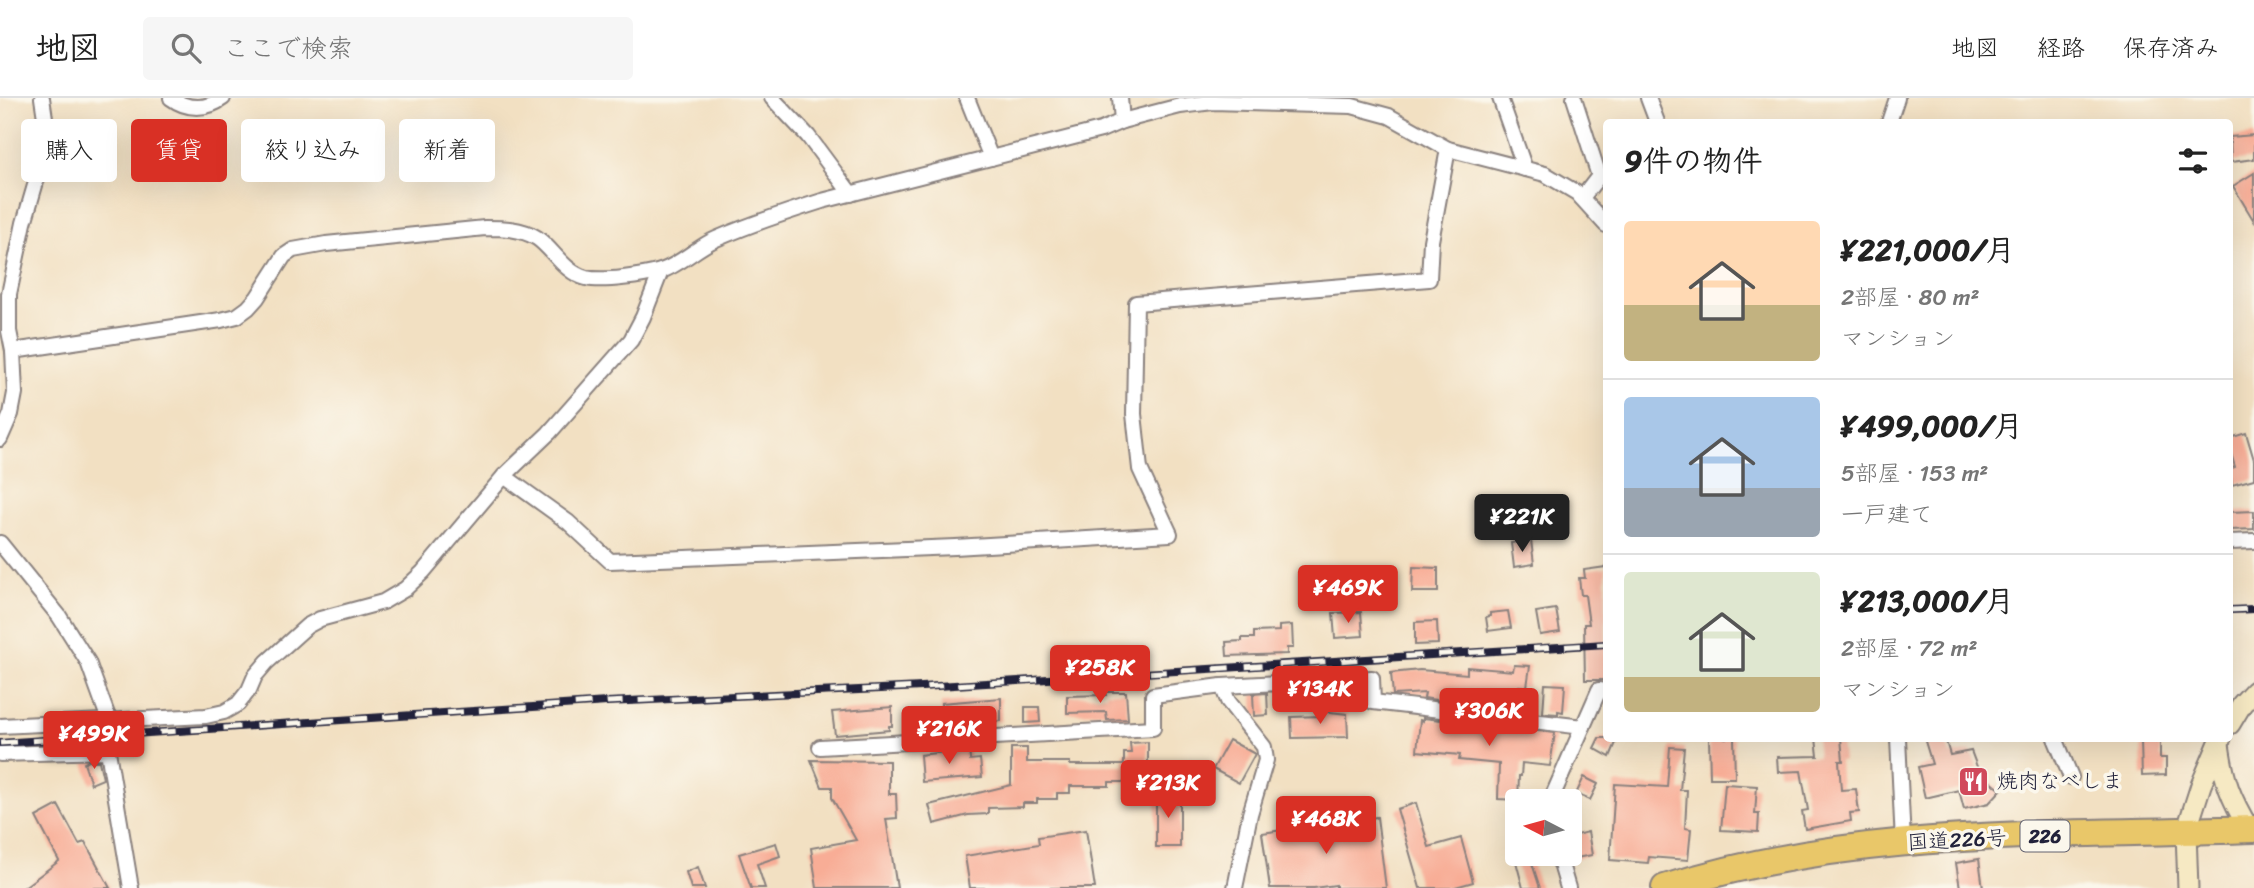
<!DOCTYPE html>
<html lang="ja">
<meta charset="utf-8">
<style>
body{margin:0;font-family:Sriracha,"Klee One",sans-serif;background:#f6f6f6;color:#222;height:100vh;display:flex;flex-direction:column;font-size:26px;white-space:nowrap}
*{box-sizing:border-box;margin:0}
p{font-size:23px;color:#767676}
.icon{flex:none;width:38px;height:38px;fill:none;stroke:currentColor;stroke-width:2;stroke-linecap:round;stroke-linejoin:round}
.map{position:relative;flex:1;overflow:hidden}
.details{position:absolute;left:1603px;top:21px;width:630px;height:623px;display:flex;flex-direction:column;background:#fff;border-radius:7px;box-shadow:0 7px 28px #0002}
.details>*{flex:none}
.banner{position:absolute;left:21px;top:21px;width:665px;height:63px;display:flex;gap:14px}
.needle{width:46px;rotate:276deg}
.controls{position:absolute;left:1505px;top:691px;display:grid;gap:14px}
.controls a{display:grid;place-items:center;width:77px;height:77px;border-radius:7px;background:#fff;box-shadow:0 7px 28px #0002;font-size:35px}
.price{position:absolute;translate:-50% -60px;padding:0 16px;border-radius:7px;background:#d93025;color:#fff;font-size:23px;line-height:46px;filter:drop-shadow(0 2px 4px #0008)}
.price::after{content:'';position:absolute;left:50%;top:42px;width:21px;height:16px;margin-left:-10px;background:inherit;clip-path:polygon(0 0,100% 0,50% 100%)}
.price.active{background:#222;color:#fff}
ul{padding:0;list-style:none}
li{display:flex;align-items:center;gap:21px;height:175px;padding:0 21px}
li+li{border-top:2px solid #e0e0e0}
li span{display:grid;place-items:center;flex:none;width:196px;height:140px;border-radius:7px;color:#555}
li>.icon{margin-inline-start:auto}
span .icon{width:84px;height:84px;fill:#fffc;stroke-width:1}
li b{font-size:30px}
h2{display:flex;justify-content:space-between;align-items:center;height:84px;padding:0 21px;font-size:30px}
.tag{padding:0 24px;border-radius:7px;background:#fff;box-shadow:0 7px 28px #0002;font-size:24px;line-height:63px}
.tag.active{background:#d93025;color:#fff}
header{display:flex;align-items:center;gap:42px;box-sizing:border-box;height:98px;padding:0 35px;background:#fff;border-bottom:2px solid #e0e0e0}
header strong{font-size:33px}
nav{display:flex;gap:38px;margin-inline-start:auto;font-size:24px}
.search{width:490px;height:63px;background:#f6f6f6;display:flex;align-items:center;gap:18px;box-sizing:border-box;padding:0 24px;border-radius:7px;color:#767676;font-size:26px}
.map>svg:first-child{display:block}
</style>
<header>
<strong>地図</strong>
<div class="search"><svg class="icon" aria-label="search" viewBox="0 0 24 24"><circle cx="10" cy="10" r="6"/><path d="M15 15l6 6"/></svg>ここで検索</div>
<nav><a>地図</a><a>経路</a><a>保存済み</a></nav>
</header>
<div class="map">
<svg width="2254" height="790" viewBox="0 0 2254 790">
<rect width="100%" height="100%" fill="#fbf7ec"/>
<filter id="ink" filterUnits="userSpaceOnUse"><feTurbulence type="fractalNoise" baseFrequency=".0143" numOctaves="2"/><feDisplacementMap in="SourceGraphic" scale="14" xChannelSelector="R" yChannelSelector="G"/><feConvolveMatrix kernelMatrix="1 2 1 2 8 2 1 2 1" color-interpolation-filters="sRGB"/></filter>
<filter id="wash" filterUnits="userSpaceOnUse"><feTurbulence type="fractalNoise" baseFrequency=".00686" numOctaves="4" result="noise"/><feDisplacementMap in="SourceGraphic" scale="28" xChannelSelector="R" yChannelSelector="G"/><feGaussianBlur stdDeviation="1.57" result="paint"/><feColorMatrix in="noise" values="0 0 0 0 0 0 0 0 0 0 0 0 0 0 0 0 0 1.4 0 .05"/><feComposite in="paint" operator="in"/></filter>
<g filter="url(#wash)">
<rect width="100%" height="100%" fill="#f2e0c2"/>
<g id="blocks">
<g fill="#f8ad96">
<polygon points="2254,37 2254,61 2231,64 2230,39"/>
<polygon points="2254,75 2254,123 2233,88"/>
<polygon points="2246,335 2254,362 2254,381 2232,387 2230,371 2235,369 2230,352 2230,340"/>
<polygon points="2254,413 2254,431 2230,432 2230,414"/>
<polygon points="1531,442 1534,466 1514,469 1511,445"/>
<polygon points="1413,469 1438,470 1438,494 1412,494"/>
<polygon points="1606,469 1606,582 1585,582 1584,526 1589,526 1585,497 1581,497 1579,480 1585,480 1584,472"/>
<polygon points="1373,485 1395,486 1393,506 1372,504"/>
<polygon points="1556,511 1560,534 1540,537 1536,514"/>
<polygon points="1508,513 1511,530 1488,533 1486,519 1490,518 1490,515"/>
<polygon points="1361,514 1363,538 1335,540 1333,515"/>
<polygon points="1437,523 1438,546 1415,547 1415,524"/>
<polygon points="1292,527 1293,550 1287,550 1287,556 1227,558 1226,544 1242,543 1242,540 1254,540 1254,534 1279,533 1279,528"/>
<polygon points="1514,567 1530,568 1527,589 1519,588 1516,611 1474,606 1475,596 1443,594 1442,603 1424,600 1425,595 1393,597 1391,575 1420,572 1467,576 1467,569 1513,573"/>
<polygon points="1545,586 1565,587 1563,614 1558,613 1558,616 1543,615"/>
<polygon points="1106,594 1126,594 1128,621 1107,622 1106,614 1067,615 1067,598 1106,597"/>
<polygon points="1267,595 1268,617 1254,618 1253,596"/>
<polygon points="1001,600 1001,623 963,624 963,629 942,629 941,605"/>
<polygon points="892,609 892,628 889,628 889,632 835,637 832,614"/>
<polygon points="1025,609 1039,609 1040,624 1025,625"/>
<polygon points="1321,613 1347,616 1348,639 1292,640 1291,619 1322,618"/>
<polygon points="1423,620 1555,635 1550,668 1522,665 1521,678 1519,678 1518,702 1498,701 1499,666 1459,662 1460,657 1417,653 1420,622 1423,623"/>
<polygon points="1599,640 1618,640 1610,659 1594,650"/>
<polygon points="1709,640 1734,640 1735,680 1710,680"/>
<polygon points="1816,640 1841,640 1843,663 1839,663 1841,692 1856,691 1859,714 1850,715 1851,723 1805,731 1802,713 1808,712 1801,673 1778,674 1777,659 1818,658"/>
<polygon points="1924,640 1945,640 1950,657 1971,653 1979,674 2001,692 1989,705 1964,711 1959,692 1925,700 1918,669 1932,666"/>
<polygon points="1229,642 1255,656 1239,685 1213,671"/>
<polygon points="2141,643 2160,643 2160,660 2166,660 2166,677 2142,678"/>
<polygon points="1148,644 1148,684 1109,684 1109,688 1070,688 1070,695 1057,695 1057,701 1037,701 1037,705 1023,705 1023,709 988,710 988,716 968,717 934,726 929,707 1011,687 1011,650 1027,650 1027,664 1070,664 1070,667 1124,667 1124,655 1131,655 1130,645"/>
<polygon points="1670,649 1684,650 1680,692 1687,692 1685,730 1691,731 1688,762 1649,759 1648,765 1610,762 1615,686 1667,689"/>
<polygon points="969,651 970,662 980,661 982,679 922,684 920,657"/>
<polygon points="811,662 889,663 889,696 896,696 897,720 886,721 897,790 817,790 811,750 856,742 832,700 832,689 822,689"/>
<polygon points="89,663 99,663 103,681 91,686 84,665"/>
<polygon points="1584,679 1598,686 1590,702 1576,696"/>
<polygon points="1725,686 1757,688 1755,716 1759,716 1758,734 1721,732"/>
<rect x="1156" y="695" width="24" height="54"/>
<polygon points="1416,705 1429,749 1461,740 1473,784 1452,790 1420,790 1397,711"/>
<polygon points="58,707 79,746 85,744 110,790 23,790 59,763 36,719"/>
<polygon points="1377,719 1386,790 1336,790 1336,787 1314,790 1270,790 1262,735 1303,729 1303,725 1322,722 1323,727"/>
<polygon points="1086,732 1095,790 970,790 965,758 1039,746 1038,739"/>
<polygon points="1588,734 1592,757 1576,760 1572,738"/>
<polygon points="776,745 780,758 757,766 765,790 751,790 739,756"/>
<polygon points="1514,756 1529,756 1540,790 1523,790"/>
<polygon points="1979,761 1983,790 1960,790 1956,765"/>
<polygon points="698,769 705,790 691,790 686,774"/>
</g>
</g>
</g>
<g filter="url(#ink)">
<use href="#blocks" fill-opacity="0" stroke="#8a817e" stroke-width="2"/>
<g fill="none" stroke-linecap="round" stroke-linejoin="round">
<defs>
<g id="street">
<path d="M171,0C187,12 207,12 223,0"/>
<polyline points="772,0 808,38 851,96"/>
<polyline points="967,0 991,60"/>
<polyline points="1120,0 1122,23"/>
<polyline points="1500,0 1525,71"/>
<polyline points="1574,0 1599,78 1582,100"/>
<polyline points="1648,0 1657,24"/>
<polyline points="1889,24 1897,0"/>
<path d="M13,253L221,222L237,218L248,210L257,200L284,158L293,152L326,146L485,130C502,130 521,130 537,140C553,151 564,174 586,180C603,184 644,178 661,173C680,167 697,149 716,141C751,126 787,114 822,103L1101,32L1122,23L1180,8L1213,4L1352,8L1389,18L1448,51L1545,76L1577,95L1606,127"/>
<polyline points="0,341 11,316 15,295 13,253 9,233 9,196 24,125 43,60 45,20 42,0"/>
<polyline points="504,378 568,424 610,463 955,449 1170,436 1140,371 1134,316 1136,205 1429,181 1431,143 1448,51"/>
<polyline points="2230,444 2254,443"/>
<polyline points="0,445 59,518 88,564 109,622"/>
<polyline points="1222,588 1372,580 1373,604 1583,629"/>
<polyline points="0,628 206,618 224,614 238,606 249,592 255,578 267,564 307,528 320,521 383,504 405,491 423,474 504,378 549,335 631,242 643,219 661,173"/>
<polyline points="1898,640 1903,745"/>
<polyline points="2055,640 2071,679"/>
<polyline points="820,649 1153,630 1153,597 1222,588 1228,603 1264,649 1266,662 1250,716 1235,790"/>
<polyline points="0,656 108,653 131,790"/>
<polyline points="1550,704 1599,592 1606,593"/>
<polyline points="1558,756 1568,790"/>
</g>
<g id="secondary">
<polyline points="2230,626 2242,606 2254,593"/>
<path d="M2219,646C2224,683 2230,699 2249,731"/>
<polyline points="2188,790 2186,734 2201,687 2221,640"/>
</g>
<path id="highway" d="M1665,790C1855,729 2057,738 2254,731"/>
</defs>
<use href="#street" stroke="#8a817e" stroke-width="18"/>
<use href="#secondary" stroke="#8a817e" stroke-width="23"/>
<use href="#highway" stroke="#8a817e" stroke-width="30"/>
<use href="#street" stroke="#fff" stroke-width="14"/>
<use href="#secondary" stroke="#f6e9c3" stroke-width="19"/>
<use href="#highway" stroke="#e9c769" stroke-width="26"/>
<defs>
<g id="rail">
<polyline points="2230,512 2254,511"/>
<polyline points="0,645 607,604 922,589 1606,546"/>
</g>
</defs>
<use href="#rail" stroke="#22223b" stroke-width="8"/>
<use href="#rail" stroke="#fbf7ec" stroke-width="5" stroke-dasharray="16" stroke-linecap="butt"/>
</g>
</g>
<defs>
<symbol id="restaurant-square" viewBox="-11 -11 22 22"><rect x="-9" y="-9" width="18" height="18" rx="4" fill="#d1495b" stroke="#fbf7ec"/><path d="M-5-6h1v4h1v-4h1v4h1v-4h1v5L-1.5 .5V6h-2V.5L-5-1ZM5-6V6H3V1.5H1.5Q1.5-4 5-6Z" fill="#fff"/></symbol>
</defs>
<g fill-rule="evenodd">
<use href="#restaurant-square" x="1956" y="666" width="35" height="35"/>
</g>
<g text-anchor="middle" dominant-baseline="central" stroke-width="7" stroke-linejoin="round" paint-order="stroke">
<rect fill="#fbf7ec" stroke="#636270" stroke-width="2" x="2020.5" y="722.5" width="49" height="31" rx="5"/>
<g font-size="19" font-weight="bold" fill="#22223b">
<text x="2045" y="738">226</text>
</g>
<g font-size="21" fill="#22223b" stroke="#fbf7ec" text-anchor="start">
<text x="1997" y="683">焼肉なべしま</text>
</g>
<g font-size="21" fill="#22223b" stroke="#fbf7ec">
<text transform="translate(1957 742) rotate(-3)">国道226号</text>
</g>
</g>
</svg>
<div class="controls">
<a><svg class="needle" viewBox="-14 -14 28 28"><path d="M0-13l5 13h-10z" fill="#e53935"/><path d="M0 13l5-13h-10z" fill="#767676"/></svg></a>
</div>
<b class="price active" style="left:1522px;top:456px">¥221K</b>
<b class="price" style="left:1348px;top:527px">¥469K</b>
<b class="price" style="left:1100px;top:607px">¥258K</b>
<b class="price" style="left:1320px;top:628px">¥134K</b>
<b class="price" style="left:1489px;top:650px">¥306K</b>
<b class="price" style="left:949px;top:668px">¥216K</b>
<b class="price" style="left:94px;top:673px">¥499K</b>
<b class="price" style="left:1168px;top:722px">¥213K</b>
<b class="price" style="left:1326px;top:758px">¥468K</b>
<div class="banner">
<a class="tag">購入</a>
<a class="tag active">賃貸</a>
<a class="tag">絞り込み</a>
<a class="tag">新着</a>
</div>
<section class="details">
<h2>9件の物件<svg class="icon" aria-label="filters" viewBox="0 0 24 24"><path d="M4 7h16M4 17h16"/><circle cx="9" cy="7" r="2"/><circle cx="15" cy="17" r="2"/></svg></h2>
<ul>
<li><span style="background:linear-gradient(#ffd9b3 60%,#c2b280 0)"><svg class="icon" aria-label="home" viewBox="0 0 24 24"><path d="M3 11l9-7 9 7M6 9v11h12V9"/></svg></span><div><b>¥221,000/月</b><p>2部屋 · 80 m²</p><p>マンション</p></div></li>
<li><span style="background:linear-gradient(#a9c7e8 65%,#9aa5b1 0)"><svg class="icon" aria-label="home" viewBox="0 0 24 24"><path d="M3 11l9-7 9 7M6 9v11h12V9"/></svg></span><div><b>¥499,000/月</b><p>5部屋 · 153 m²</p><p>一戸建て</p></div></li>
<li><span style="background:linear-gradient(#dfe7d0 75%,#c2b280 0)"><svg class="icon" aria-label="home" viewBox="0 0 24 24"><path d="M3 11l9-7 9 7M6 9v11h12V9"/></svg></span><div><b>¥213,000/月</b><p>2部屋 · 72 m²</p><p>マンション</p></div></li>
</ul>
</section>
</div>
